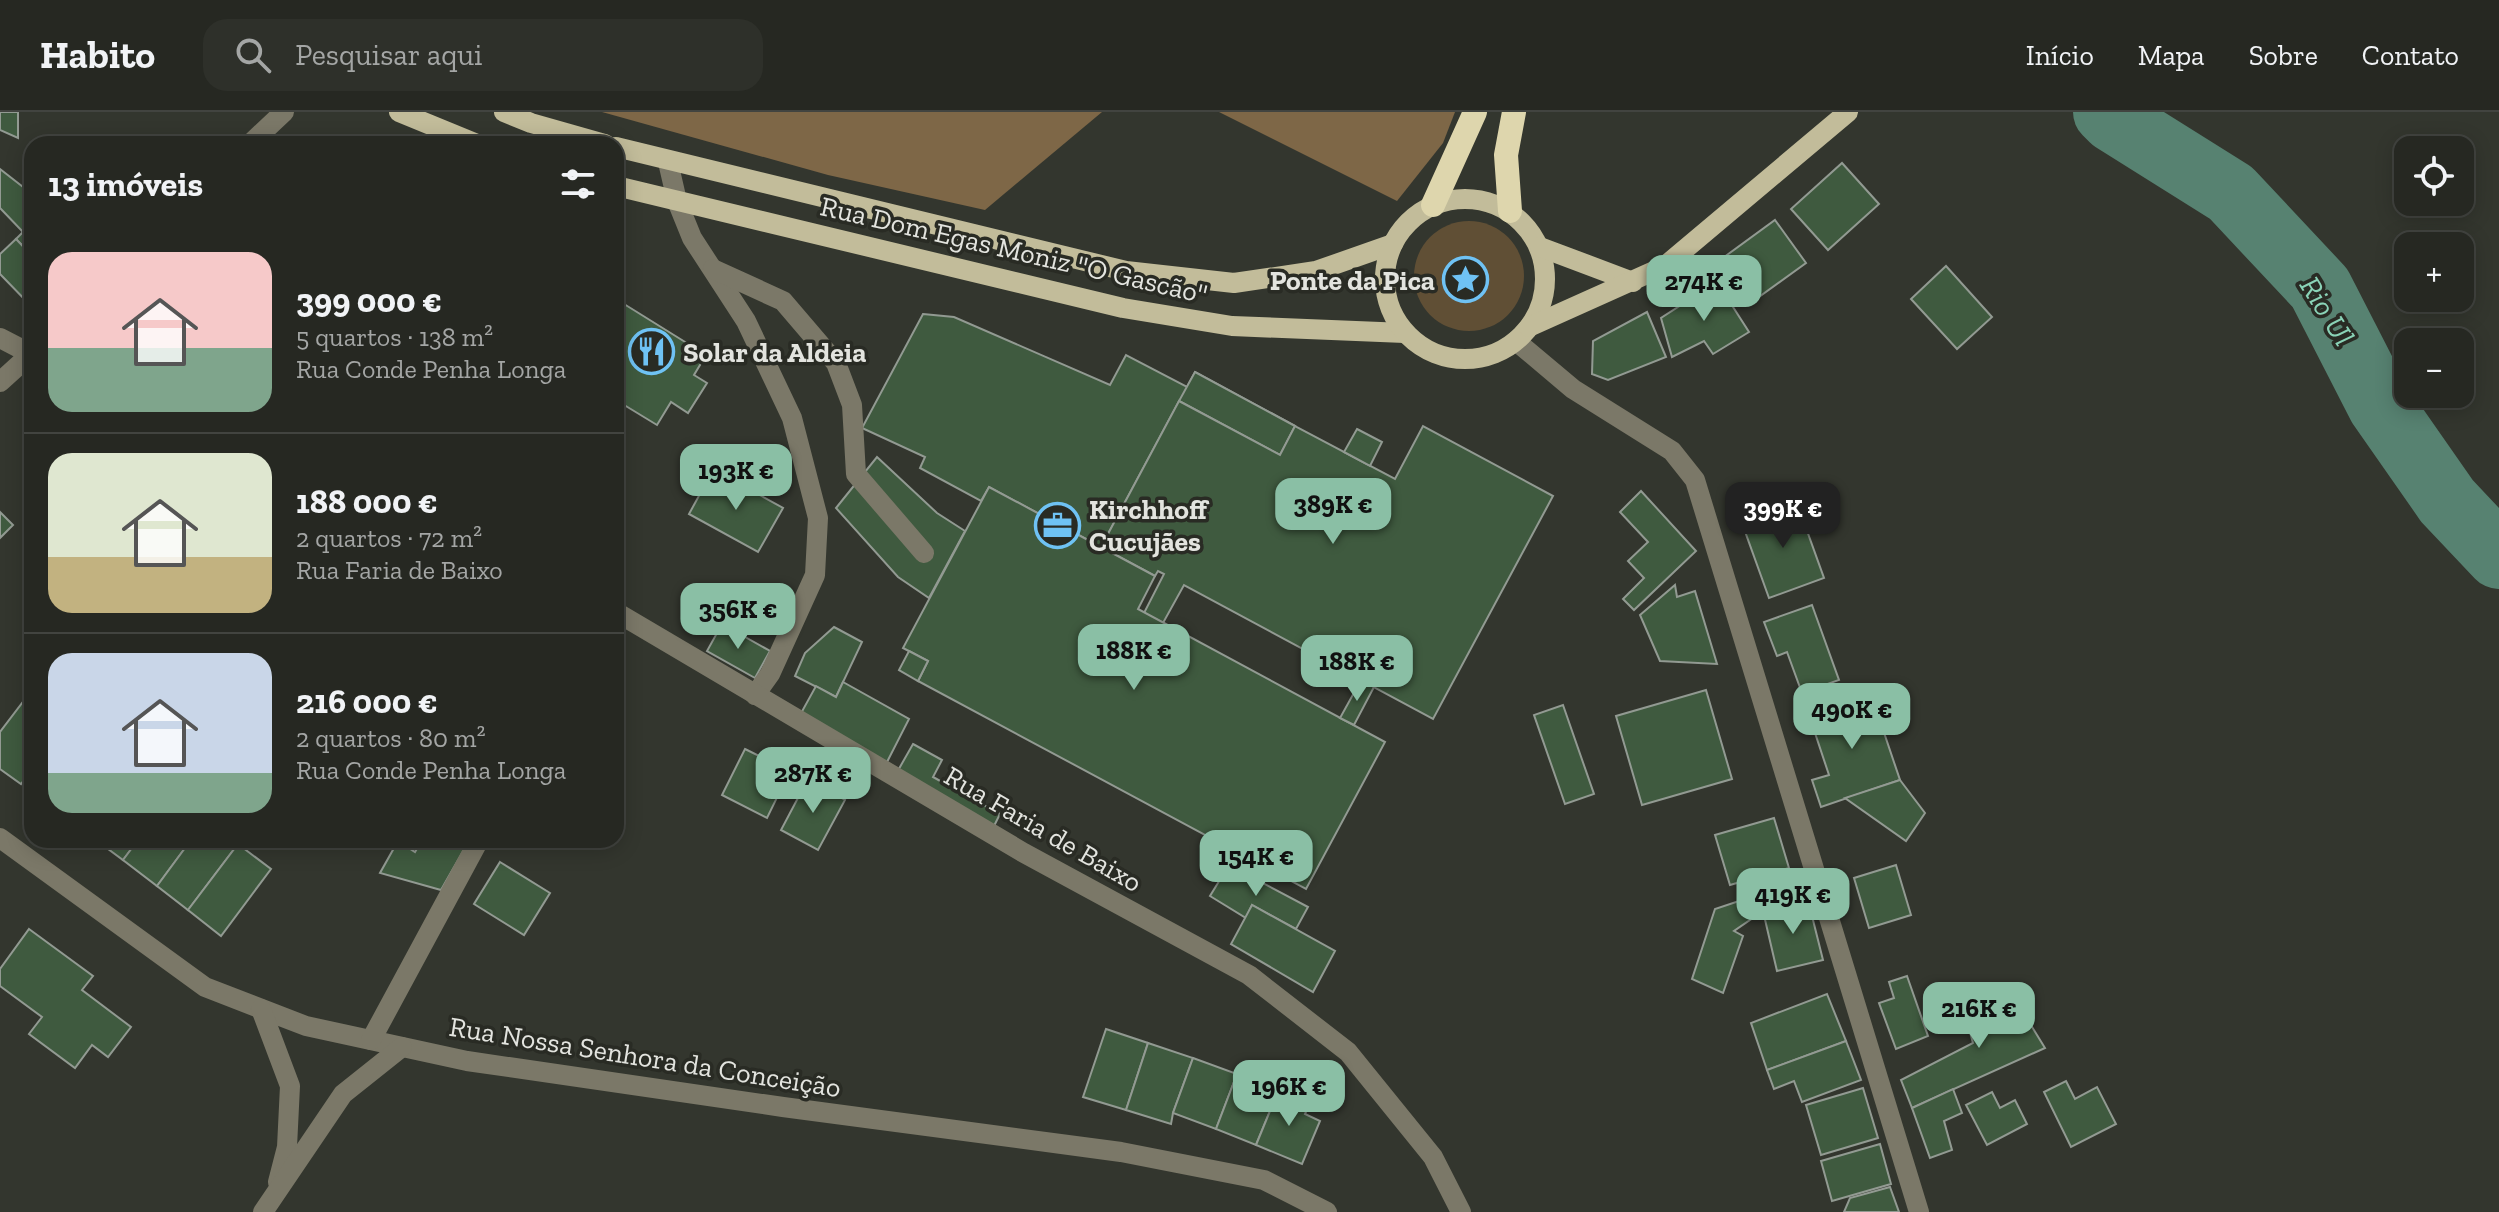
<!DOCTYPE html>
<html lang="pt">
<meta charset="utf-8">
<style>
body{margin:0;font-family:"Zilla Slab",serif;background:#2e302a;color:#f1f3f6;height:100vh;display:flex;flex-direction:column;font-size:30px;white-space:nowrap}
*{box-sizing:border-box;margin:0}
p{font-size:26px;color:#a4a6a5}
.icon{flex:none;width:44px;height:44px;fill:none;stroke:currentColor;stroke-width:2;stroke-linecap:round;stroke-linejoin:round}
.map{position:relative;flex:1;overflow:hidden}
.drawer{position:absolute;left:24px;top:24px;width:600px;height:712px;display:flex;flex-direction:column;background:#262822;border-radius:24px;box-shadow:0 4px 20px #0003,0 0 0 2px #424440}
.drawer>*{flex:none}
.buttons{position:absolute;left:2394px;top:24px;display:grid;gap:16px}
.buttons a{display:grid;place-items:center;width:80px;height:80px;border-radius:16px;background:#262822;box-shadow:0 4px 20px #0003,0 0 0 2px #424440;font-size:40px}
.price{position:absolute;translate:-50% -68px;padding:0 18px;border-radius:16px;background:#8abfa5;color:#111;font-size:26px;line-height:52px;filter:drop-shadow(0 2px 4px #0008)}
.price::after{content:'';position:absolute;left:50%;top:48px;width:24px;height:18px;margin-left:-12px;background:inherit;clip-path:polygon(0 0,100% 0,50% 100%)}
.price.active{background:#222;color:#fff}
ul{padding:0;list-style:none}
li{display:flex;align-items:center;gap:24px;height:200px;padding:0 24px}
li+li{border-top:2px solid #424440}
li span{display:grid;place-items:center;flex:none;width:224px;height:160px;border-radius:24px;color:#555}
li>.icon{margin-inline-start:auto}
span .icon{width:96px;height:96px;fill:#fffc;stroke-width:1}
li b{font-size:34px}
h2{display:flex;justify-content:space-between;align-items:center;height:96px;padding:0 24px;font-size:34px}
header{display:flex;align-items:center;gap:48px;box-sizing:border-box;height:112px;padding:0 40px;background:#262822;border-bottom:2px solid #424440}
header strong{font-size:38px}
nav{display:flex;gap:44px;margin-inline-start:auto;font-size:28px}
.search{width:560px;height:72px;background:#2e302a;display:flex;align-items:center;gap:20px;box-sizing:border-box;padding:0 28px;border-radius:24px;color:#a4a6a5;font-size:30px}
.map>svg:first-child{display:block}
</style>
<header>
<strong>Habito</strong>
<div class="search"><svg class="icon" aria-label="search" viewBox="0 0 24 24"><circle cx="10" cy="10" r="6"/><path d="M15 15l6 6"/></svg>Pesquisar aqui</div>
<nav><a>Início</a><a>Mapa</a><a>Sobre</a><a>Contato</a></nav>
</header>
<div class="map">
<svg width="2499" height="1100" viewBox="0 0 2499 1100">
<rect width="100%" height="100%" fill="#33362e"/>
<circle fill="#604f35" cx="1469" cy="164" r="55"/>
<g fill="#7e6747">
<polygon points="602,0 1102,0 985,98 828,63"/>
<polygon points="1219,0 1455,0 1443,31 1397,89"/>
</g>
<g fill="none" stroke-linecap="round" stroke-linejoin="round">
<polyline stroke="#578271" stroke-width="66" points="2106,0 2113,7 2231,81 2320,176 2380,293 2447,389 2499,444"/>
</g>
<g fill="#3f5a3f" stroke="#929a92" stroke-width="2">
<polygon points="0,0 18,0 18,26 0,18"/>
<polygon points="1842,51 1879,92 1828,138 1791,97"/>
<polygon points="0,57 32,82 32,111 23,120 0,96"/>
<polygon points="1775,108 1806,151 1756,187 1746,173 1737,180 1716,151"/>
<polygon points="32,111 32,144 16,127"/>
<polygon points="16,127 32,144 32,195 0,162 0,142"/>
<polygon points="1946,154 1992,205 1957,237 1911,187"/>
<polygon points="1717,170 1749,220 1713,242 1704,229 1672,245 1661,206"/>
<polygon points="616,187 706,243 694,263 707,271 688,301 671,290 657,313 616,288"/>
<polygon points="1647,200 1666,245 1608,268 1592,262 1593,229"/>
<polygon points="923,202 954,205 1110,273 1126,243 1187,275 1195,260 1295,314 1280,343 1179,289 1101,435 989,375 981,389 920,356 925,345 862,316"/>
<polygon points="1195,260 1295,314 1280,343 1179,289"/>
<polygon points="1179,289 1280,343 1295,314 1395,367 1423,314 1553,384 1433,607 1184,473 1163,511 1144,501 1164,462 1158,459 1155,464 1101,435"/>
<polygon points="1357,317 1382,330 1370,354 1344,340"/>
<polygon points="877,345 937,401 965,419 929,486 898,465 836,396"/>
<polygon points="712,360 746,379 747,376 783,396 758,440 689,402"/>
<polygon points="989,375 1155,464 1138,497 1385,630 1306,777 918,569 928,549 903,536"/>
<polygon points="1641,379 1696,439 1634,498 1623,487 1644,466 1628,449 1648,430 1620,400"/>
<polygon points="1797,391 1824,466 1769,486 1742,411"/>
<polygon points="0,400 13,413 0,426"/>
<polygon points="1675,473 1677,485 1695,479 1717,552 1660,549 1640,503"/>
<polygon points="1812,493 1839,568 1802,581 1787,540 1777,544 1764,510"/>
<polygon points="722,512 770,539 755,566 707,539"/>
<polygon points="834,515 862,530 836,585 795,564 805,541"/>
<polygon points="909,539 928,549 918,569 899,558"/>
<polygon points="1361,568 1374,575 1354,613 1340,606"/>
<polygon points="843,570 909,607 886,652 800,603 816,574 836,585"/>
<polygon points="32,578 32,657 21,672 0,657 0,620"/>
<polygon points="1706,578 1732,667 1642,693 1616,604"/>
<polygon points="1871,582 1900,668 1821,695 1812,668 1829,663 1809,603"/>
<polygon points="1563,593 1594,682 1565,692 1534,603"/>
<polygon points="913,632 942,648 933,665 1000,702 993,716 896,662"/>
<polygon points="745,637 790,659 767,706 722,683"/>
<polygon points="808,667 845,688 818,738 781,718"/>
<polygon points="1900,668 1925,701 1906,729 1845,686"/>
<polygon points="1774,706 1789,756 1730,773 1715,723"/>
<polygon points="96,728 138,728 123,748"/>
<polygon points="138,728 191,728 157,774 123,748"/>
<polygon points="191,728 233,728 238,732 188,798 157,774"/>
<polygon points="422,728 450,728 465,736 441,778 380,761 398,729 415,740"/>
<polygon points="238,732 271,757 221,824 188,798"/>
<polygon points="500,750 550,781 524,823 474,792"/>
<polygon points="1229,753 1308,795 1296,817 1252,793 1246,806 1210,784"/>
<polygon points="1896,753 1911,803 1869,816 1854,766"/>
<polygon points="1757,783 1763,799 1734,819 1743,824 1723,881 1692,867 1715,797"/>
<polygon points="1808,788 1823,848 1777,859 1763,799"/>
<polygon points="1252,793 1335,839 1313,880 1231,832"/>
<polygon points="29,817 93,864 82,878 131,915 108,945 92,933 75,956 29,922 42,905 0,874 0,857"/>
<polygon points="1907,864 1928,924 1896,937 1879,891 1894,886 1889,870"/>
<polygon points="2007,874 2045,936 1912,996 1901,968 1973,931 1966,906"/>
<polygon points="1827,882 1846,929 1767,958 1751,911"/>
<polygon points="1106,917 1148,931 1126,998 1083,985"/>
<polygon points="1846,929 1861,968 1802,990 1794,969 1774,977 1767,958"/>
<polygon points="1148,931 1193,946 1173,1001 1171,1012 1126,998"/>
<polygon points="1193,946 1237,962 1216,1017 1173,1001"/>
<polygon points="1237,962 1279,977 1256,1033 1216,1017"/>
<polygon points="2066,969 2075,987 2097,975 2116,1012 2071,1035 2044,980"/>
<polygon points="1863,976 1878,1026 1821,1043 1806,993"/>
<polygon points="1279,977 1310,990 1305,1002 1320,1009 1302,1052 1256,1033"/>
<polygon points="1953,977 1962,1001 1944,1009 1952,1038 1930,1046 1912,996"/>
<polygon points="1992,980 2000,996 2015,988 2027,1012 1987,1033 1966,993"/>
<polygon points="1880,1032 1891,1072 1832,1089 1821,1049"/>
<polygon points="1890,1075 1899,1100 1844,1100 1850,1086"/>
</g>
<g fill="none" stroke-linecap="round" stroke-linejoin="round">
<g stroke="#7b7868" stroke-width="20">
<polyline points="250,32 284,0"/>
<polyline points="668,50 677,89 692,126 746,209 792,306 818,406 815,463 770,562 755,583"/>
<polyline points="713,157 783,189 836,251 852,293 856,362 924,441"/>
<polyline points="0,226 31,242"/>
<polyline points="1516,229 1573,277 1672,339 1695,368 1919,1100"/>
<polyline points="0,270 32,241"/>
<polyline points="616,500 1024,741 1249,863 1348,940 1433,1045 1461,1100"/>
<polyline points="0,726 205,875 306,914 467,949 783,995 1121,1040 1264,1068 1327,1100"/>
<polyline points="261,897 290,974 287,1035 278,1070"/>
<polyline points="371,928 479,728"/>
<polyline points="263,1100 343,982 402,935"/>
</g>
<g stroke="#c2bc9a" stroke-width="20">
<polyline points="399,0 477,32"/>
<polyline points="504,0 531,11 605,32"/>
<polyline points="616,35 1126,159 1234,171 1316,159 1393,132"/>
<polyline points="616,74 1123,196 1232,214 1405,221"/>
<circle cx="1465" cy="167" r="80"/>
<polyline points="1540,135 1633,170"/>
<polyline points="1529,215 1665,154 1848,0"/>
</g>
<g stroke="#ded6ad" stroke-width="24">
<polyline points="1433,93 1475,0"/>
<polyline points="1510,99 1506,43 1514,0"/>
</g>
</g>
<defs>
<symbol id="sight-ring" viewBox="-11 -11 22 22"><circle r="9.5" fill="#292b24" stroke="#6fc2f4" stroke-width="1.5"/><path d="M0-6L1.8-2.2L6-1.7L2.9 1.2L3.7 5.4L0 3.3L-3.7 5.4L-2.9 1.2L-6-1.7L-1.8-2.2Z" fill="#6fc2f4"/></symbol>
<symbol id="restaurant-ring" viewBox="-11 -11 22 22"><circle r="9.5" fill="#292b24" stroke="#6fc2f4" stroke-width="1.5"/><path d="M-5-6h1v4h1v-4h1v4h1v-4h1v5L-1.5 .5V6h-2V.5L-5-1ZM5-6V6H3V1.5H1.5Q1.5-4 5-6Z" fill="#6fc2f4"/></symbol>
<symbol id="office-ring" viewBox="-11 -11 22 22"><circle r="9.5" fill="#292b24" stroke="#6fc2f4" stroke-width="1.5"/><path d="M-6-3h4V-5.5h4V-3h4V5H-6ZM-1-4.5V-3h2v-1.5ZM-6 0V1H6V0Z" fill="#6fc2f4"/></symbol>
</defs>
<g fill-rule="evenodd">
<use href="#sight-ring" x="1440" y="142" width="51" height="51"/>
<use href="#restaurant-ring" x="626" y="214" width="51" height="51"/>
<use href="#office-ring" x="1032" y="388" width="51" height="51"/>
</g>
<g text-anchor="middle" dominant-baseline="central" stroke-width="7" stroke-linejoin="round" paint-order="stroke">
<g font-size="28" fill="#e3e4df" stroke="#292b24">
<text transform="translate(1014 138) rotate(13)">Rua Dom Egas Moniz "O Gascão"</text>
<text transform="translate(1043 717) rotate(30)">Rua Faria de Baixo</text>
<text transform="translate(645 945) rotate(9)">Rua Nossa Senhora da Conceição</text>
</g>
<g font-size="28" font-weight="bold" fill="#e3e4df" stroke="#292b24" text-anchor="start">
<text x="1435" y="168" text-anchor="end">Ponte da Pica</text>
<text x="683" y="240">Solar da Aldeia</text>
<text x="1089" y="397">Kirchhoff<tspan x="1089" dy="32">Cucujães</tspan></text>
</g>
<g font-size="30" font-style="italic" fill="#8ad3b7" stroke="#292b24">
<text transform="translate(2327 199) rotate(58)">Rio Ul</text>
</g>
</g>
</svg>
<div class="buttons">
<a><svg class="icon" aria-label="locate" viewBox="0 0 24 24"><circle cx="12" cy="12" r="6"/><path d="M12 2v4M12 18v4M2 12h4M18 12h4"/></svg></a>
<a>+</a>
<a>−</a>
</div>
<b class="price" style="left:1704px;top:211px">274K €</b>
<b class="price" style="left:736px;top:400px">193K €</b>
<b class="price" style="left:1333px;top:434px">389K €</b>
<b class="price active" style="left:1783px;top:438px">399K €</b>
<b class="price" style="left:738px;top:539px">356K €</b>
<b class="price" style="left:1134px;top:580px">188K €</b>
<b class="price" style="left:1357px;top:591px">188K €</b>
<b class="price" style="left:1852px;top:639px">490K €</b>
<b class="price" style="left:813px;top:703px">287K €</b>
<b class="price" style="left:1256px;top:786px">154K €</b>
<b class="price" style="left:1793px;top:824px">419K €</b>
<b class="price" style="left:1979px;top:938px">216K €</b>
<b class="price" style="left:1289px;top:1016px">196K €</b>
<section class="drawer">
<h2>13 imóveis<svg class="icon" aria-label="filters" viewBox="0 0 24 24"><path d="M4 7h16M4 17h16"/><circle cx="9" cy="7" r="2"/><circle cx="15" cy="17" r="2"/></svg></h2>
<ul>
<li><span style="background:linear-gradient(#f6c9c9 60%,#7fa58c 0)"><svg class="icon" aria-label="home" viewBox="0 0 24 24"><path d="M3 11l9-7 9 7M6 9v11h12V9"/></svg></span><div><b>399 000 €</b><p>5 quartos · 138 m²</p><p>Rua Conde Penha Longa</p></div></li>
<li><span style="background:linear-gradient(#dfe7d0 65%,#c2b280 0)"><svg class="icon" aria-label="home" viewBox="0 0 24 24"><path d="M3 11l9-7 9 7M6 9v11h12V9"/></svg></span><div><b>188 000 €</b><p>2 quartos · 72 m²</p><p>Rua Faria de Baixo</p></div></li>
<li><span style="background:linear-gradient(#c9d6e8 75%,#7fa58c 0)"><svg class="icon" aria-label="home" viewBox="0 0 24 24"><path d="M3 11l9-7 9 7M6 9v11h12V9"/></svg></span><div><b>216 000 €</b><p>2 quartos · 80 m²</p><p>Rua Conde Penha Longa</p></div></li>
</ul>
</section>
</div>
